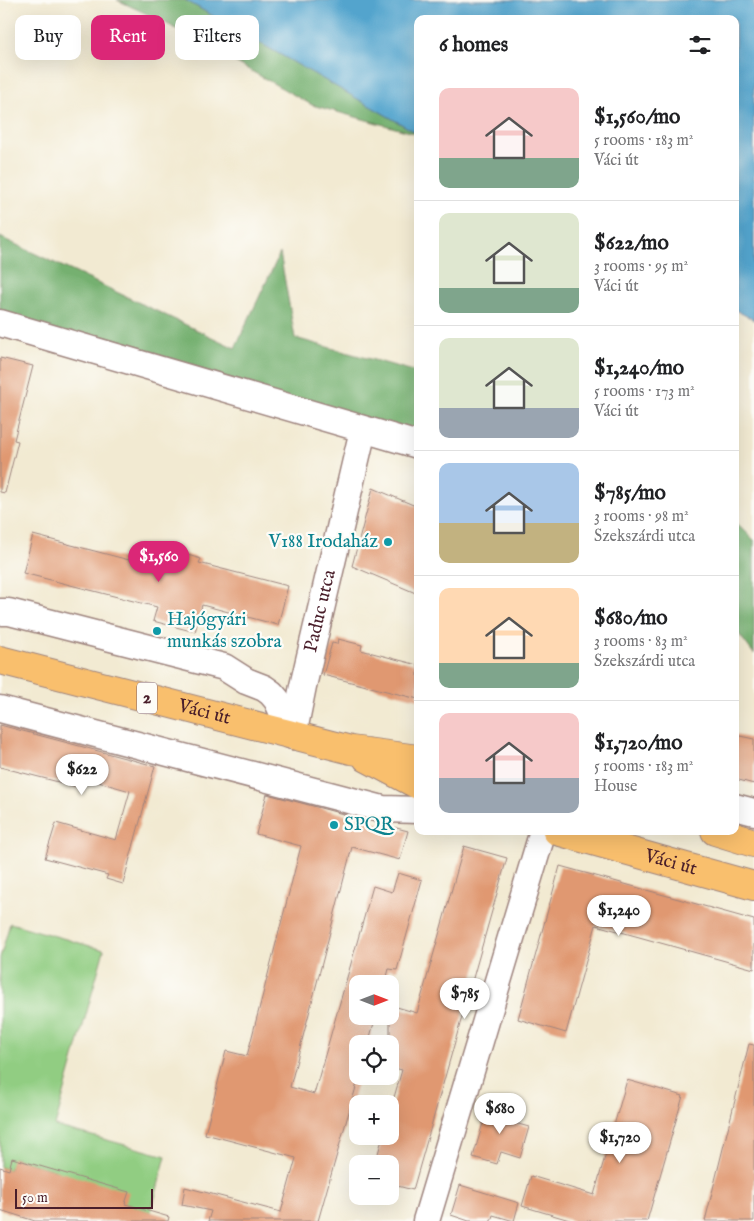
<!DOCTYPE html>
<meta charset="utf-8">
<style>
body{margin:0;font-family:"IM FELL English",serif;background:#f2f2f2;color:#202124;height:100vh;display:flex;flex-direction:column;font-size:19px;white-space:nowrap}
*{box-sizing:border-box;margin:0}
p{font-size:16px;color:#757577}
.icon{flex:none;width:28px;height:28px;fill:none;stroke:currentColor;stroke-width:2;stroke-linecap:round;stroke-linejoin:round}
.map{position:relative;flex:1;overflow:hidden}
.details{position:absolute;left:414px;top:15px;width:325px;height:820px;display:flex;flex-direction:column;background:#fff;border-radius:10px;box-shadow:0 5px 20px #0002}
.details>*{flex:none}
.top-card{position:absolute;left:15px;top:15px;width:324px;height:45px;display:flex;gap:10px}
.needle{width:32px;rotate:90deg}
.tools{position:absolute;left:349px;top:975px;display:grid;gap:10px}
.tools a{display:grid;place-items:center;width:50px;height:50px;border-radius:10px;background:#fff;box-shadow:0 5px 20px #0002;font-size:25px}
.scale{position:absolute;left:15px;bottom:12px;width:138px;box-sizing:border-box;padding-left:5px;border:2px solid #4a1f2b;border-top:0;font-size:14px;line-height:18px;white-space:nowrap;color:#4a1f2b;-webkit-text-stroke:4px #fdfcf7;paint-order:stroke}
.price{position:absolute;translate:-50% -42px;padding:0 11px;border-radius:18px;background:#fff;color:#222;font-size:16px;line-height:32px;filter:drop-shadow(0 1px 2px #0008)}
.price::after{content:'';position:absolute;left:50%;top:30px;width:15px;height:11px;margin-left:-8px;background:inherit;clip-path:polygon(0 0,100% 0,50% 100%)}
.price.on{background:#db2777;color:#fff}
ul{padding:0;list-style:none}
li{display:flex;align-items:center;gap:15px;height:125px;padding:0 25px}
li+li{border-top:1px solid #e0e0e0}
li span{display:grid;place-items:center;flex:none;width:140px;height:100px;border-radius:10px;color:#555}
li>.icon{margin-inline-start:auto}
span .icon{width:60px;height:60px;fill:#fffc;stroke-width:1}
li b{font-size:21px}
h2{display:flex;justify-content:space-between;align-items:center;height:60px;padding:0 25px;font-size:21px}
.tag{padding:0 18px;border-radius:10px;background:#fff;box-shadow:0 5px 20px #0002;font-size:18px;line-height:45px}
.tag.on{background:#db2777;color:#fff}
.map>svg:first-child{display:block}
</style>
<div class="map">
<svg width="754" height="1221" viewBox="0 0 754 1221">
<rect width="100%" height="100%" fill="#fdfcf7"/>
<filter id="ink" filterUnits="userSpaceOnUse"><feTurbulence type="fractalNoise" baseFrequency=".02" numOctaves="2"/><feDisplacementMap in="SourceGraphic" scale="10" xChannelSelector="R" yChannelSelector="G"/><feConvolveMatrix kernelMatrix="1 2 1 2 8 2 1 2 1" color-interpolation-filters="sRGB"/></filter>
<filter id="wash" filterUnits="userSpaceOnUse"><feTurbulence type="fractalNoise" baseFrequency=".0096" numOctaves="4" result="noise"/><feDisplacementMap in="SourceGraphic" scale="20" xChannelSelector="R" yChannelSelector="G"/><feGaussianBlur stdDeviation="1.12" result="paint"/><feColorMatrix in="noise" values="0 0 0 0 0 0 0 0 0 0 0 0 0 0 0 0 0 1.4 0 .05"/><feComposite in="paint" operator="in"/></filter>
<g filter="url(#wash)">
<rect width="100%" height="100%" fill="#f2ead2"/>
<polygon fill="#91cd82" stroke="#6e7656" points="10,923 104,950 55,1126 166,1156 151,1212 125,1204 54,1170 13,1158 9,1170 0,1167 0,958"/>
<g fill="#74b070" stroke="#5f684e">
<polygon points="117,0 185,0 417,133 417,134 312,105 160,20"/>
<polygon points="0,237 235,348 280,253 295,338 417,372 417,444 0,318"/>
<polygon points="735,521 754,540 754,654 735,629"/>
</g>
<polygon fill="#52a4cd" stroke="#4e627c" points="185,0 754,0 754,320 735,310 735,19 418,19 417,133"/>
<g id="blocks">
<g fill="#e09871">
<polygon points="0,358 33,366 14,440 18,441 5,493 0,492"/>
<polygon points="373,488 418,507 418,594 352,566"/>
<polygon points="33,535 156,567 159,553 180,558 181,553 201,559 199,563 288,586 278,625 202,605 195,632 153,621 157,607 23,573"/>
<polygon points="338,639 362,645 361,650 418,665 418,699 323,675 332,643 337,644"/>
<polygon points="0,725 155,766 123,884 106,879 108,875 45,858 56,823 116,840 130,791 81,777 78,787 0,767"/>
<polygon points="735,735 754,739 754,784 735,779"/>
<polygon points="267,794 408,831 400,860 352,847 290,1087 314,1094 373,886 392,892 398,873 422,880 397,970 389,969 385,984 358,984 358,1016 376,1016 368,1044 358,1044 358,1080 318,1221 208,1221 211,1211 182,1205 185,1187 281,1212 296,1158 205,1134 226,1051 247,1056 301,846 256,834"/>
<polygon points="464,846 507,858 413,1190 390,1184 390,1164 375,1164 383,1136 390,1136 390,1111 402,1070 390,1067 390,1005 417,1013"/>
<polygon points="560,866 754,920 754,969 596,925 566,1033 518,1019"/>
<polygon points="749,1044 754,1045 754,1221 705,1221"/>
<polygon points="627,1080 683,1096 647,1221 573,1221 522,1206 531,1176 594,1195"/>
<polygon points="489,1103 515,1111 511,1122 529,1127 520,1158 501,1152 497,1164 473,1157"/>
<polygon points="12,1158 129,1192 125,1204 169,1217 168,1221 35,1221 0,1210 0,1167 9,1170"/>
<polygon points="460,1185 519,1203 514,1221 493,1215 491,1221 469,1221 451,1215"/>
</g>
</g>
</g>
<g filter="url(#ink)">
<use href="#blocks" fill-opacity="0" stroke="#9e847e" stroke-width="1"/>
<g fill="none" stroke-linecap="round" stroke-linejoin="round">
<defs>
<g id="minor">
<polyline points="0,323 418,445"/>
<polyline points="0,612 9,612 224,667 246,681 264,688 271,693 277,700 293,736"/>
<polyline points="0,709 383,809 418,810"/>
<path id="s1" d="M293,736L303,686L363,430"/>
<polyline points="735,807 754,812"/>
<polyline points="426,1221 543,831"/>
</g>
<g id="major">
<path id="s2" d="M0,660L351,750L418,759"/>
<polyline points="367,758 418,785"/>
<path id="s3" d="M557,831L754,886"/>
<polyline points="715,831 754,843"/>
</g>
</defs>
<use href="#minor" stroke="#9e847e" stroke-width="29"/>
<use href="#major" stroke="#9e847e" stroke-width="30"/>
<use href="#minor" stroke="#fff" stroke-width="26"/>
<use href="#major" stroke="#f9bf6d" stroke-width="28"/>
</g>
</g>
<g fill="#0f9aa8" stroke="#fdfcf7" stroke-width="2">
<circle cx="388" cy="542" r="5"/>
<circle cx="157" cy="631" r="5"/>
<circle cx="334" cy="825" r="5"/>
</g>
<g text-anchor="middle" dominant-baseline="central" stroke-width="4.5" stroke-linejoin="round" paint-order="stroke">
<rect fill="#fdfcf7" stroke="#806168" stroke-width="1" x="137" y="682.5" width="20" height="31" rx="4"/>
<g font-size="18" font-weight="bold" fill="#4a1f2b">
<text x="147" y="698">2</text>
</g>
<g font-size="19" fill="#0d838f" stroke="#fdfcf7" text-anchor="start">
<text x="378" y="542" text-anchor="end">V188 Irodaház</text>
<text x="167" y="620">Hajógyári<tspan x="167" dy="22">munkás szobra</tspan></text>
<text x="344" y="825">SPQR</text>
</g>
<g font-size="19" fill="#4a1f2b" stroke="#fdfcf7">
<text stroke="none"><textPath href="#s1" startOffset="128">Paduc utca</textPath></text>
<text stroke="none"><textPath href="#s2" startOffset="211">Váci út</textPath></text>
<text stroke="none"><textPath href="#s3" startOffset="118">Váci út</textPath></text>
</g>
</g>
</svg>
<div class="tools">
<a><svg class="needle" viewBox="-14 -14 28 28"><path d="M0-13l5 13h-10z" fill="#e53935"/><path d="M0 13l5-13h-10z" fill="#757577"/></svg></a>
<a><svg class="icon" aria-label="locate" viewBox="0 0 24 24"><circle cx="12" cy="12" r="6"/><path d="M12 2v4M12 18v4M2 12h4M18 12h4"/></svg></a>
<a>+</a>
<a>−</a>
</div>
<div class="scale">50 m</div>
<b class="price on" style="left:159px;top:583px">$1,560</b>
<b class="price" style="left:82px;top:796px">$622</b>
<b class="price" style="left:619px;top:937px">$1,240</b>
<b class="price" style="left:465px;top:1020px">$785</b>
<b class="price" style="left:500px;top:1135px">$680</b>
<b class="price" style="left:620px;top:1164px">$1,720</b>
<div class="top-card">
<a class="tag">Buy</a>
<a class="tag on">Rent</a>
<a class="tag">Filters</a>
</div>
<section class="details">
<h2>6 homes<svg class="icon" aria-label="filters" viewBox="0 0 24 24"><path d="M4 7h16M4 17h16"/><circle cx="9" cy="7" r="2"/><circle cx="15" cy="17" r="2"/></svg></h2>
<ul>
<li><span style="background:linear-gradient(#f6c9c9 70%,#7fa58c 0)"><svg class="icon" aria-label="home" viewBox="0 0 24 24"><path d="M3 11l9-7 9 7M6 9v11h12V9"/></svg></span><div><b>$1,560/mo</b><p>5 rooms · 183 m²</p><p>Váci út</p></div></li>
<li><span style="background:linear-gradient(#dfe7d0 75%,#7fa58c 0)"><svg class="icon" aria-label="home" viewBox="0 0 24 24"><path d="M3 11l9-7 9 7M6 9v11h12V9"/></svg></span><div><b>$622/mo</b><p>3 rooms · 95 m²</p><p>Váci út</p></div></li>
<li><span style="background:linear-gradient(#dfe7d0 70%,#9aa5b1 0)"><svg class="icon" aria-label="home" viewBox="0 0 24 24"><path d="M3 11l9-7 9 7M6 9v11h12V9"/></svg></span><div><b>$1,240/mo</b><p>5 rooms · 173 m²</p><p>Váci út</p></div></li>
<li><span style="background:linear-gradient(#a9c7e8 60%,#c2b280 0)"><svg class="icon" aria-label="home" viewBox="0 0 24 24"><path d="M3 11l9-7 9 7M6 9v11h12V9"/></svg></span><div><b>$785/mo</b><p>3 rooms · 98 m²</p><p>Szekszárdi utca</p></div></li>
<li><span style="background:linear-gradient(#ffd9b3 75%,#7fa58c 0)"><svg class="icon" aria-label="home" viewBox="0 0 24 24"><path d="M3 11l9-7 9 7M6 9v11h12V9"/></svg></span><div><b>$680/mo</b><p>3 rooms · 83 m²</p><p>Szekszárdi utca</p></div></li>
<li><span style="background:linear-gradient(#f6c9c9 65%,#9aa5b1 0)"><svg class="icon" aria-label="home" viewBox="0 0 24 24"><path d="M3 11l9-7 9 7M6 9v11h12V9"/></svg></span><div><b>$1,720/mo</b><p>5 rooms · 183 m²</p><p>House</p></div></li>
</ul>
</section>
</div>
